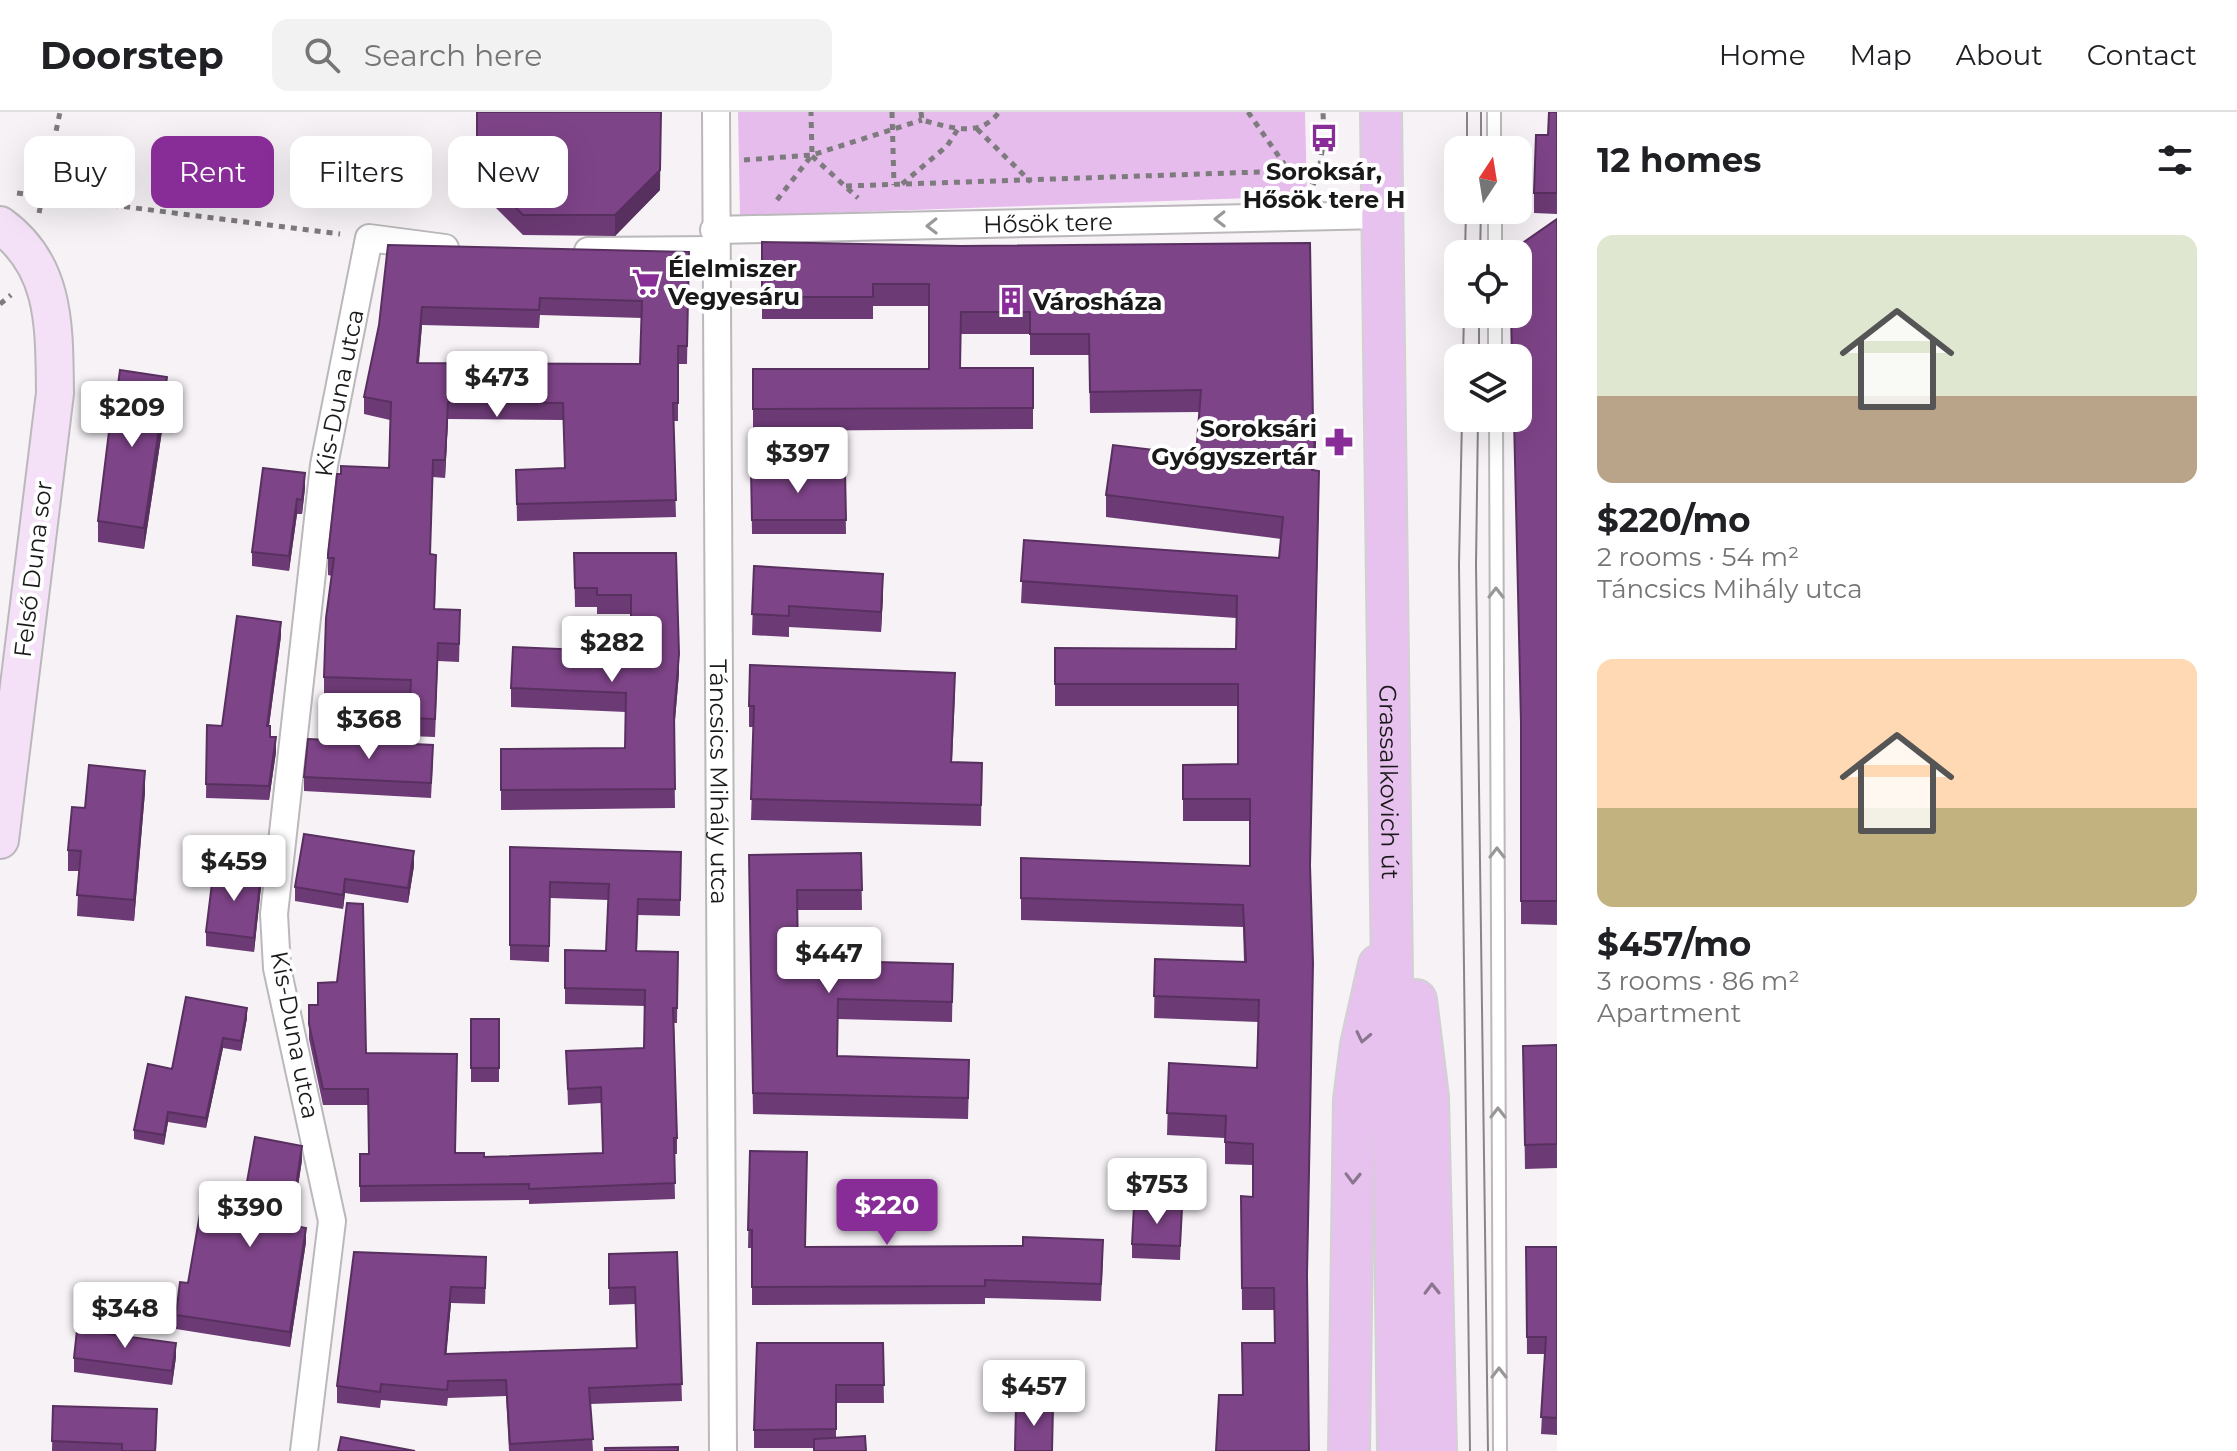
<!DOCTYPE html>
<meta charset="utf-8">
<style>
body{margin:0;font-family:Montserrat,sans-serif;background:#f2f2f2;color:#202124;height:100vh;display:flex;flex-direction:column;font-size:30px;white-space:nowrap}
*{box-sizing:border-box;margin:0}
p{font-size:26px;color:#757577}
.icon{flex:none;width:44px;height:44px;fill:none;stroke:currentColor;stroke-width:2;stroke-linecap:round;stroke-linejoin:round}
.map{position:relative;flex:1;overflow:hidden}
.sheet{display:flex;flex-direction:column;background:#fff;width:680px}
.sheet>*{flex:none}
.top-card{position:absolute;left:24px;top:24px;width:760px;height:72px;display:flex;gap:16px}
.needle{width:52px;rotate:12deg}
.buttons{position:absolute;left:1444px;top:24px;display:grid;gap:16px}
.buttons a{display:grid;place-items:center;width:88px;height:88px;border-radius:16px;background:#fff;box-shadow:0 8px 32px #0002;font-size:40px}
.price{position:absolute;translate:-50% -68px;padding:0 18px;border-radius:8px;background:#fff;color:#222;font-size:26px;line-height:52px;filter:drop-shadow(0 2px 4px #0008)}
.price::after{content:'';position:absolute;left:50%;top:48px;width:24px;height:18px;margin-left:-12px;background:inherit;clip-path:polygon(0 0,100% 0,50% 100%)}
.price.current{background:#882c97;color:#fff}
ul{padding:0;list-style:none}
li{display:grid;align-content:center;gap:16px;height:424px;padding:0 40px}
li span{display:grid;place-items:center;height:248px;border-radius:16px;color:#555}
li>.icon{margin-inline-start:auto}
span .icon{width:144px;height:144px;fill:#fffc;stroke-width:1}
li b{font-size:34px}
h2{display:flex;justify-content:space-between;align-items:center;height:96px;padding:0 40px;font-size:34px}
.tag{padding:0 28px;border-radius:16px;background:#fff;box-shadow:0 8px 32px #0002;font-size:28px;line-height:72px}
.tag.current{background:#882c97;color:#fff}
header{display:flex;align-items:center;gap:48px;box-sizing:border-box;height:112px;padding:0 40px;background:#fff;border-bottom:2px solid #e0e0e0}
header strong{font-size:38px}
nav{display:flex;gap:44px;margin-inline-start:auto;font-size:28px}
.search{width:560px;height:72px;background:#f2f2f2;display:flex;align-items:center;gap:20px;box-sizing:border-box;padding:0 28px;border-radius:16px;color:#757577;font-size:30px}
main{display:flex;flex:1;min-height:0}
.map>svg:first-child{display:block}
</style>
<header>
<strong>Doorstep</strong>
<div class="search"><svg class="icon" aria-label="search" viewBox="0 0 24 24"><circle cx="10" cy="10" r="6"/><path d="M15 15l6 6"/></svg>Search here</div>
<nav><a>Home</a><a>Map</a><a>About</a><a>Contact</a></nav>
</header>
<main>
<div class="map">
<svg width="1557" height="1339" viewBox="0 0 1557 1339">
<rect width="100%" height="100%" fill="#f6f2f6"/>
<polygon fill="#e6bced" points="738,0 1305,0 1307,84 740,104"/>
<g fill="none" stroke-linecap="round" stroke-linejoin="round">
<defs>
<g id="lane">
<polyline points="1494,0 1494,38"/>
<polyline points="1495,98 1495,142"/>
<polyline points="1495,202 1495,246"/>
<polyline points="1496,306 1500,1339"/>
</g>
<g id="street">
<path id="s1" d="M716,0L723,1339"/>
<path id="s2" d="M714,118L1382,103"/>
<polyline points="588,139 714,138"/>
<path id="s3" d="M304,1339L332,1109L277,856L274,802L324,353L369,126L445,136"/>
</g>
<path id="secondary" d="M0,113C57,154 54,217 55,281L0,728"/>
<g id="primary">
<path id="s4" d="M1381,0L1398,1339"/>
<polyline points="1416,888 1428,985 1436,1339"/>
<polyline points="1349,1339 1354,988 1361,933 1379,853"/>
</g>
</defs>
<use href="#lane" stroke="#bbb8bc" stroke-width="16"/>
<use href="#street" stroke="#bbb8bc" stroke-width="30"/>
<use href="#secondary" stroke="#bbb8bc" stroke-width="40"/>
<use href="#primary" stroke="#d1d1d1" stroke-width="44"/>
<g stroke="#7d7b7d" stroke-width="5" stroke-dasharray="6 6" stroke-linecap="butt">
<polyline points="892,0 894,73"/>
<path d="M921,0L922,8C949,15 980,27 999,0"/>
<polyline points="1248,0 1289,59 1317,72 1324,26 1323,0"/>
<polyline points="977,17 1031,70"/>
<polyline points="812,44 858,86"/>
<polyline points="744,48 812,43 922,8"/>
<polyline points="902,72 947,34 958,17"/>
<polyline points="846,74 1289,59"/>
<polyline points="17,81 340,122"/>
<polyline points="777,88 812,43 811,0"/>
<polyline points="39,101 60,0"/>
<polyline points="0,192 11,183"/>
</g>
<use href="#lane" stroke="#fff" stroke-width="12"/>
<use href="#street" stroke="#fff" stroke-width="26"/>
<use href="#secondary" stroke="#f4e0f7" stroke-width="36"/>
<use href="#primary" stroke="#e8c2ef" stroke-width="40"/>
<g stroke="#888588" stroke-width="2">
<polyline points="1467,38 1467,0"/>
<polyline points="1481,38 1481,0"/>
<polyline points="1465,142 1466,98"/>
<polyline points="1480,142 1481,98"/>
<polyline points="1463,246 1464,202"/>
<polyline points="1479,246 1479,202"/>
<polyline points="1462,306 1459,453 1470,1339"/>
<polyline points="1478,306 1476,453 1488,1339"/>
</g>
</g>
<g fill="#6c3a75" fill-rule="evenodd">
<polygon points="477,0 660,78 615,124 523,123 477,77"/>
<polygon points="1557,0 1557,102 1534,101 1534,81 1548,23"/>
<polygon points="1557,107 1557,813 1521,812 1521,633"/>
<polygon points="762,130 961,134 1310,131 1313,311 1316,312 1316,333 1314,358 1319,359 1319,380 1310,762 1313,872 1307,1177 1309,1339 1216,1339 1219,1283 1243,1283 1242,1231 1275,1231 1274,1198 1242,1198 1241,1084 1253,1085 1253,1053 1225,1052 1225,1026 1167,1023 1169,951 1257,956 1258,910 1154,906 1155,847 1244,850 1243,815 1021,808 1021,746 1250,754 1250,709 1183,709 1183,653 1238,652 1238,594 1055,594 1055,536 1236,537 1236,506 1021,491 1024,428 1279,446 1281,427 1106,405 1106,383 1113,333 1196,343 1199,300 1090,301 1089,243 1030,243 1030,222 961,222 960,256 1033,256 1033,317 753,319 753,257 929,257 929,194 873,194 873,207 762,207"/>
<path d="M388,133L689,140L687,252H678V309H673L676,405L517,409L516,358L565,356L563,308L448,307L445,366L433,365L430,442L436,460L435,497L460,516L459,550L438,549L435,625L409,624L410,586L324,583V565L332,464L328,463V442L341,362L389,356L390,308L364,302V285L379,213ZM540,203L642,206L640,252L419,251L422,213L539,216Z"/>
<polygon points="167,286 144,437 98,430 98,409"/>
<polygon points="751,358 845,358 846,422 752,422"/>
<polygon points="305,376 302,402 297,402 289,459 252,454 252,440"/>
<polygon points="574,441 676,441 679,561 674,619 675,696 501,698 501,637 625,636 626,600 511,595 511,576 631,540 631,502 597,502 597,495 575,495"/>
<polygon points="754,454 883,483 881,520 789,515 789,525 752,523"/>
<polygon points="281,524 269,614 270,625 276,640 269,688 206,686 207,613 222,614"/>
<polygon points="955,581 952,650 982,651 981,714 751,708 754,615 749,615 749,594"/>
<polygon points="433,647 431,686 304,679 304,665"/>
<polygon points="145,680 134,809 77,804 79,759 68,759 68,738 85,696"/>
<polygon points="510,735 681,740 680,804 638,803 637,839 678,840 677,911 674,911 677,1026 677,1042 674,1042 675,1087 529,1092 529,1088 360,1090 360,1042 368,1042 368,993 323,993 309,927 309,893 366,941 456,1041 484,1045 603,1041 601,991 568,993 566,939 644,936 645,894 565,892 565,838 606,839 608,788 550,786 549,850 510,848"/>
<polygon points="861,741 862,798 797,798 798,848 953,852 952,910 838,907 838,944 969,968 968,1007 753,1002 749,743"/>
<polygon points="414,754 408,791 345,781 343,797 295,789 295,775"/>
<polygon points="261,775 254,840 206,834 206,820"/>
<polygon points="247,906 241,939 223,936 206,1016 168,1010 164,1033 134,1027 134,1018 172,957"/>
<rect x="471" y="907" width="28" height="63"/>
<polygon points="1557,933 1557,1056 1525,1057 1523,934"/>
<polygon points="750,1039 805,1135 1103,1146 1101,1189 985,1186 985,1192 752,1193 752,1136 748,1136"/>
<polygon points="302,1048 292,1113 306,1130 290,1235 176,1217 176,1203 188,1171 241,1104"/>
<polygon points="1182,1096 1180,1148 1132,1146 1132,1132"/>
<polygon points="1526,1135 1557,1135 1557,1323 1541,1322 1545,1242 1527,1242"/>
<polygon points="354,1140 486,1161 485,1192 451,1191 446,1242 636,1236 635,1192 609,1193 609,1142 677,1140 682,1289 590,1292 593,1339 509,1339 506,1284 448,1286 447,1294 381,1288 380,1296 337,1291 337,1274"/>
<polygon points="883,1231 884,1291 836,1291 836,1326 866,1339 814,1339 814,1336 754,1336 754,1318"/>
<polygon points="176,1245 172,1273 74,1260 74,1246"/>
<polygon points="53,1294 157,1314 156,1339 52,1339"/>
</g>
<g fill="#58305f">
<polygon points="661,0 660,78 615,124 615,103"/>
<polygon points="422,195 422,213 417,269 417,251"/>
<polygon points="167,265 167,286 144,437 144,416"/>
<polygon points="448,290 448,307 445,366 445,348"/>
<polygon points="1316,312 1316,333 1312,380 1312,358"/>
<polygon points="305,361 305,376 302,402 302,388"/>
<polygon points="297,387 297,402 289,459 289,444"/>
<polygon points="883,462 883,483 881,520 881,500"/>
<polygon points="281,510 281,524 267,628 267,614"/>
<polygon points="679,542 679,561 674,620 674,601"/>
<polygon points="276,625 276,640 269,688 269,674"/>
<polygon points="145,659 145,680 134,809 134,788"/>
<polygon points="414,739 414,754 408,791 408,776"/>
<polygon points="261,761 261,775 254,840 254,826"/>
<polygon points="345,767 345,781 343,797 343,783"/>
<polygon points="247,896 247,906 241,939 241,929"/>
<polygon points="223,926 223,936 206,1016 206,1006"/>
<polygon points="168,1000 168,1010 164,1033 164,1023"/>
<polygon points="302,1034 302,1048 290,1127 290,1113"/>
<polygon points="306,1116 306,1130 290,1235 290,1220"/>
<polygon points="451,1175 451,1191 445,1259 445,1242"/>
<polygon points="176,1231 176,1245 172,1273 172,1259"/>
</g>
<g fill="#7e4488" stroke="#58305f" stroke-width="2" fill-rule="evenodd">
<polygon points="477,0 661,0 660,58 615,103 523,103 477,56"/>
<polygon points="1549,0 1557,0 1557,81 1534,81 1536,23 1548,23"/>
<polygon points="1557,107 1557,789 1521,789 1521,610 1514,306 1518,306 1518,246 1512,246 1511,202 1518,202 1518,142 1524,130"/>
<polygon points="762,130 961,134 1310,131 1313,311 1316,312 1312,358 1319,359 1310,753 1313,851 1307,1163 1309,1339 1216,1339 1219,1283 1243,1283 1242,1231 1275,1231 1274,1176 1242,1176 1241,1084 1253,1085 1253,1032 1225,1030 1226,1004 1167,1001 1169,951 1257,956 1259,888 1154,884 1155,847 1246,850 1243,793 1021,786 1021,746 1250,754 1250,687 1183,687 1183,653 1238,652 1238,572 1055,572 1055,536 1236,537 1237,484 1021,469 1024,428 1279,446 1283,405 1106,383 1113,333 1196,343 1201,278 1090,280 1089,222 1030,222 1030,200 961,200 960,256 1033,256 1033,296 753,297 753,257 929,257 929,172 873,172 873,185 762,185"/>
<path d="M388,133L689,140L687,234H678V291H673L676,388L517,392L516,358L565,356L563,291L448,290L445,348H433L430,442L436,443L434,497L460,498L459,532L438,531L435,607L409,606L411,568L324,565L326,506L334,446H328V442L337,362H341V354L389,356L391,290L364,285L379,213ZM540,186L642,189L640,252L417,251L422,195L539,198Z"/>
<polygon points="120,258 167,265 144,416 98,409 113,287 116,288"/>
<polygon points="263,356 305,361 302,388 297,387 289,444 252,440"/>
<polygon points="751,358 845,358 846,408 752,408"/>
<polygon points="574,441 676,441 679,542 674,601 675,677 501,678 501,637 625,636 626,581 511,576 513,535 631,540 631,483 597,483 597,476 575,476"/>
<polygon points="754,454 883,462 881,500 789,494 789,504 752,502"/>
<polygon points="237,504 281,510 267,614 270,614 270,625 276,625 269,674 206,672 207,613 222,614"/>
<polygon points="750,553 955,561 951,650 982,651 981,693 751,687 754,594 749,594"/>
<polygon points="308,627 433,633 431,671 304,665"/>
<polygon points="89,653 145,659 134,788 77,783 81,739 68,738 72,695 85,696"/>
<polygon points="304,722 414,739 408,776 345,767 343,783 295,775"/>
<polygon points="510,735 681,740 680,788 638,787 636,839 678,840 677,896 673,896 677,1026 674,1026 675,1071 529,1077 529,1072 360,1074 360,1042 369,1042 368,977 323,977 309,912 309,893 318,893 318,871 337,870 347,791 363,792 366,941 457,942 455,1041 484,1041 484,1045 603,1041 601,975 568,977 566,939 644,936 645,878 565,876 565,838 606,839 609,772 550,770 549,834 510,833"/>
<polygon points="861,741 862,778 797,778 798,848 953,852 952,890 838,887 837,944 969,948 968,986 753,981 749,743"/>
<polygon points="214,755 261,761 254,826 206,820"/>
<polygon points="186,885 247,896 241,929 223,926 206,1006 168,1000 164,1023 134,1018 148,952 172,957"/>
<rect x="471" y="907" width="28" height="49"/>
<polygon points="1557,933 1557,1032 1525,1033 1523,934"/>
<polygon points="255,1025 302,1034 290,1113 306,1116 290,1220 176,1203 180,1170 188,1171 201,1096 241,1104"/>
<polygon points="750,1039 807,1040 805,1135 1023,1134 1023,1125 1103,1128 1101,1172 985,1168 985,1174 752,1175 752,1118 748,1118"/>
<polygon points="1134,1094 1182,1096 1180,1134 1132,1132"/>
<polygon points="1526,1135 1557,1135 1557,1306 1541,1305 1546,1225 1527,1225"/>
<polygon points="354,1140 486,1145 485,1176 451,1175 445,1242 637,1236 635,1175 609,1176 609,1142 677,1140 682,1272 589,1276 593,1327 510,1332 506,1268 448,1269 447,1278 381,1272 380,1280 337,1274"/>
<polygon points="77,1218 176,1231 172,1259 74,1246"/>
<polygon points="757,1231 883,1231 884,1273 836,1273 836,1317 754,1318"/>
<polygon points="1016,1293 1053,1294 1052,1339 1015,1339"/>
<polygon points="53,1294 157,1297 155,1339 122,1339 122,1332 52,1329"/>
<polygon points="865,1324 866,1339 814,1339 814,1327"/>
<polygon points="341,1325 415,1339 338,1339"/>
<polygon points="678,1335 678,1339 605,1339 605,1336"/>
</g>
<defs><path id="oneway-chevron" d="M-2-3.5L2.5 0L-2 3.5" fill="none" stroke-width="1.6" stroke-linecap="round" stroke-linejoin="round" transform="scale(2)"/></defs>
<g stroke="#989898">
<use href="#oneway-chevron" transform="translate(1220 107) rotate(179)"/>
<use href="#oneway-chevron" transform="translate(932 114) rotate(179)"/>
<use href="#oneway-chevron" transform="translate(1496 481) rotate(-90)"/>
<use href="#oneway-chevron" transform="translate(1497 741) rotate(-90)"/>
<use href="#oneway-chevron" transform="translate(1498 1001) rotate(-90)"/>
<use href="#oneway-chevron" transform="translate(1499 1261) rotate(-90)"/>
</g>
<g stroke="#8b768f">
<use href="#oneway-chevron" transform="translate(1363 925) rotate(102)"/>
<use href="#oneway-chevron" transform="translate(1353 1066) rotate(91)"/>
<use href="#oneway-chevron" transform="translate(1432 1177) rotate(-91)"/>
</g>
<defs>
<symbol id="bus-bare" viewBox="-9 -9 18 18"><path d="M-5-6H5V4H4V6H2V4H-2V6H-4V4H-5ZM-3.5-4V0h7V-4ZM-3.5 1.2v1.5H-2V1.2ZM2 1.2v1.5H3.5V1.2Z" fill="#882c97" stroke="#fff" stroke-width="2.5" paint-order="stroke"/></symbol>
<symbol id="supermarket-bare" viewBox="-9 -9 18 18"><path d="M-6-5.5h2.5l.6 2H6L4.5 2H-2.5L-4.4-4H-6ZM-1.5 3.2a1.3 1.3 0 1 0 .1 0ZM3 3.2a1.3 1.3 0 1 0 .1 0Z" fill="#882c97" stroke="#fff" stroke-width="2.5" paint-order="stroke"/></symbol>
<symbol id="building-bare" viewBox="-9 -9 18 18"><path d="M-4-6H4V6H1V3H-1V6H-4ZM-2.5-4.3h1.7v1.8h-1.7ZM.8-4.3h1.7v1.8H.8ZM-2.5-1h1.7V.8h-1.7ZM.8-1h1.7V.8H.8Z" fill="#882c97" stroke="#fff" stroke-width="2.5" paint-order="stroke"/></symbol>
<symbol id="pharmacy-bare" viewBox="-9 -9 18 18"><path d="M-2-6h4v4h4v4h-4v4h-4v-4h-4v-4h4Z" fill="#882c97" stroke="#fff" stroke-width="2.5" paint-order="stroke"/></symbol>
</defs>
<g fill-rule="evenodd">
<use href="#bus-bare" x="1304" y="6" width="40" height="40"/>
<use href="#supermarket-bare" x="626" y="150" width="40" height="40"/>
<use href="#building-bare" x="991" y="169" width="40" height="40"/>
<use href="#pharmacy-bare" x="1319" y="310" width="40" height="40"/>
</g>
<g text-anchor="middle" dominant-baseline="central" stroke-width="8" stroke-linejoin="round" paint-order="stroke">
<g font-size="24" font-weight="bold" fill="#1a191a" stroke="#fff" text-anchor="start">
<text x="1324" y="59" text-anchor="middle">Soroksár,<tspan x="1324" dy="28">Hősök tere H</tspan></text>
<text x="668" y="156">Élelmiszer<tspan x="668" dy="28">Vegyesáru</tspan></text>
<text x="1033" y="189">Városháza</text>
<text x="1317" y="316" text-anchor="end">Soroksári<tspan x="1317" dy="28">Gyógyszertár</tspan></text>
</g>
<g font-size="24" fill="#1a191a" stroke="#fff">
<text stroke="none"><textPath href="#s2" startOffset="334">Hősök tere</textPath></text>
<text stroke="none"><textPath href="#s3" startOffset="1070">Kis-Duna utca</textPath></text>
<text transform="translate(33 457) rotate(-83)">Felső Duna sor</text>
<text stroke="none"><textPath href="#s1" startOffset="670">Táncsics Mihály utca</textPath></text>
<text stroke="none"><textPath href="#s4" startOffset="670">Grassalkovich út</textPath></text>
<text transform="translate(295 923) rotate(79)">Kis-Duna utca</text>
</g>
</g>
</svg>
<div class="buttons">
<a><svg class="needle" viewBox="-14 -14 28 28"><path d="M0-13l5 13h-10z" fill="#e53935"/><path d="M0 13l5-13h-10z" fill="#757577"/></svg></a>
<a><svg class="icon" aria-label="locate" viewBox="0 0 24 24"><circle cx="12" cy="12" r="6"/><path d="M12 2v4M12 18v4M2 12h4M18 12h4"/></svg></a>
<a><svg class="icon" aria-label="layers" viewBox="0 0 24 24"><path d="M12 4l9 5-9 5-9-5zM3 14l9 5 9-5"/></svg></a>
</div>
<b class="price" style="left:497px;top:307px">$473</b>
<b class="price" style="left:132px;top:337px">$209</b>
<b class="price" style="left:798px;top:383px">$397</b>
<b class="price" style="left:612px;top:572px">$282</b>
<b class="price" style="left:369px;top:649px">$368</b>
<b class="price" style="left:234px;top:791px">$459</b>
<b class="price" style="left:829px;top:883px">$447</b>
<b class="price" style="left:1157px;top:1114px">$753</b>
<b class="price current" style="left:887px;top:1135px">$220</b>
<b class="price" style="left:250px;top:1137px">$390</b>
<b class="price" style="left:125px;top:1238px">$348</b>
<b class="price" style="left:1034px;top:1316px">$457</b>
<div class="top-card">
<a class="tag">Buy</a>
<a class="tag current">Rent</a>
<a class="tag">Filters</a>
<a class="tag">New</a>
</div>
</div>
<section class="sheet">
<h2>12 homes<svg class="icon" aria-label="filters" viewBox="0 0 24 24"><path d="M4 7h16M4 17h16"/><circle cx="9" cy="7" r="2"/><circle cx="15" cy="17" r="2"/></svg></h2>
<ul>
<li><span style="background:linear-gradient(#dfe7d0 65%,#b9a48a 0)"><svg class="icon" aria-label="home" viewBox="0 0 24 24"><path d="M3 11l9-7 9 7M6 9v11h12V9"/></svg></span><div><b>$220/mo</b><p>2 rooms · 54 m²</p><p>Táncsics Mihály utca</p></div></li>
<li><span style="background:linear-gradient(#ffd9b3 60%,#c2b280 0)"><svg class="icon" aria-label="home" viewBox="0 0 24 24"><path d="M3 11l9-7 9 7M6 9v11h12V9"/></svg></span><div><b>$457/mo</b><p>3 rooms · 86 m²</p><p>Apartment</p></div></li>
</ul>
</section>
</main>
